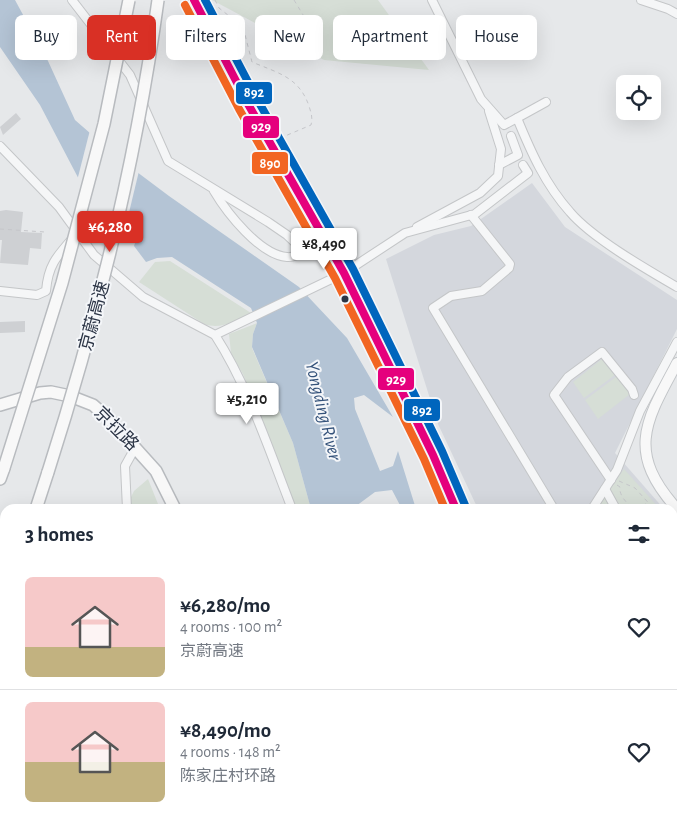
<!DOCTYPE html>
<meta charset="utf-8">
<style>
body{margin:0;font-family:"Alegreya Sans","Noto Sans SC",sans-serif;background:#f2f2f3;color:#1f2937;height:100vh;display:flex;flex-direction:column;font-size:19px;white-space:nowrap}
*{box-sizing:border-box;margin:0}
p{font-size:16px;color:#747a83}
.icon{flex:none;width:28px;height:28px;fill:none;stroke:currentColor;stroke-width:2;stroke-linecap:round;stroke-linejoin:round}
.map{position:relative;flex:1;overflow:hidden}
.panel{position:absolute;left:0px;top:504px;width:678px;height:321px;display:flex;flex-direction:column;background:#fff;border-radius:15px 15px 0 0;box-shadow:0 5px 20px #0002}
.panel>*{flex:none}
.banner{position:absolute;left:15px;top:15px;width:648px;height:45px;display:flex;gap:10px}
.controls{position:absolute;left:616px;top:75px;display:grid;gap:10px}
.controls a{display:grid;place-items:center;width:45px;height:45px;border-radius:8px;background:#fff;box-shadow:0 5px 20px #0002;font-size:25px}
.price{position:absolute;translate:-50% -42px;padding:0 11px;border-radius:5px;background:#fff;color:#222;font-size:16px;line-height:32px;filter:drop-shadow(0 1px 2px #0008)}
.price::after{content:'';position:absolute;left:50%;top:30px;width:15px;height:11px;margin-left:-8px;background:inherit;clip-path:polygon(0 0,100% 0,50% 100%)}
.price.active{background:#d93025;color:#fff}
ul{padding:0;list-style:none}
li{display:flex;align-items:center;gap:15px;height:125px;padding:0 25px}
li+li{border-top:1px solid #e0e1e3}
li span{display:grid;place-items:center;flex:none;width:140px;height:100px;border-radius:8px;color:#555}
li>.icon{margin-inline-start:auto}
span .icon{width:60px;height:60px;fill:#fffc;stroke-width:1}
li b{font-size:21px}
h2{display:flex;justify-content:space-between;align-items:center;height:60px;padding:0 25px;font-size:21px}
.pill{padding:0 18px;border-radius:8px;background:#fff;box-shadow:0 5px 20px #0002;font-size:18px;line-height:45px}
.pill.active{background:#d93025;color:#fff}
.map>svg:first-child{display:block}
</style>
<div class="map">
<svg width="677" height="824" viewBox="0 0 677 824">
<rect width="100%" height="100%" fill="#e6e8ea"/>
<g fill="#d4d7dd">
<polygon points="532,183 565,227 677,300 677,329 615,453 664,509 478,509 438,424 386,259 434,235 471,226"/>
<polygon points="672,519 677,524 677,685 672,685"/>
</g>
<g fill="#d6ded6">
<polygon points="212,0 378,0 429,70 324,60"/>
<path d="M170,261L251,313C235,321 221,330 204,324L139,282L155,262Z"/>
<polygon points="257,323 253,334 252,348 293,443 311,509 296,509 243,374 231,353 229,334"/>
<polygon points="602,359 615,375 584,398 573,382"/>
<polygon points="617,376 630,394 598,419 585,400"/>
<polygon points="624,469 660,509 596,509"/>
<polygon points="148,479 160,509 125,509 134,491"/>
<polygon points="0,624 5,631 5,820 306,820 310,824 0,824"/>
<polygon points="673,802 677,806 677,824 449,824 448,820 672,820"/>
</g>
<polygon fill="#b4c4d5" points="0,0 15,0 48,61 75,120 121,160 169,196 299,287 347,338 393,417 364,395 354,398 355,409 380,471 393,466 398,451 416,509 402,509 392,490 375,492 352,509 311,509 293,443 252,347 253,334 257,323 251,308 172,257 157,258 146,262 134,246 139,231 84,189 40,105 0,47"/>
<polygon fill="#e6e8ea" points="90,130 139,171 126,225 82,191 77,181"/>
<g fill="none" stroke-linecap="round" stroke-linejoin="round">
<polyline stroke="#b4c4d5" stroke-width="12" points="432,820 433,824"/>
</g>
<g fill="#ced0d3">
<polygon points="16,113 21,119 3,135 0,127"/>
<polygon points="6,210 23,212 21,232 42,233 41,249 30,248 28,265 0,263 2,240 0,240 0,211"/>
<polygon points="25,321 25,332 0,333 0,322"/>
</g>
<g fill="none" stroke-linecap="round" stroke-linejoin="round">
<polyline stroke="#c1c4c9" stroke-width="11" stroke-dasharray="11 5.5" stroke-linecap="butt" points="0,600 5,590"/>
<defs>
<g id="minor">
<polyline points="72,0 130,75 168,161 268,222 287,235 305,252 319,253 331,249"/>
<path d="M432,0L481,99L504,125L517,118C531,152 545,184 570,212C592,238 646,269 677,287"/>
<polyline points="641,0 668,9 677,14"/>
<polyline points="517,118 546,102"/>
<polyline points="0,146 59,207 94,255 143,297 215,335 344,273 405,233 475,214 528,173 523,165"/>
<polyline points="499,165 518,155 511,136"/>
<path d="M214,191C227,213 260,255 287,257C292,258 299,254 305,252"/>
<polyline points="471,215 510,264 509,268 482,291 451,296 433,308 554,509"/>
<polyline points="417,227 480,193 498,176 501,149 489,111"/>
<path d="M0,291L37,295L46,291C48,266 56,257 72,239"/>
<path d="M215,335C249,388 269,450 292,509"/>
<polyline points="611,480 554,395 568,377 602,352 632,389 634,395"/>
<polyline points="605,489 616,509"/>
<polyline points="127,509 125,466 135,448"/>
<polyline points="592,509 617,470 640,411 677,342"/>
<polyline points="672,606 677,604"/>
<polyline points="554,820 557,824"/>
<polyline points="492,824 493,820"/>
</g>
<g id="major">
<polyline points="194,0 248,104 344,273 433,455 456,509"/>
<path d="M677,363C645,422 626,452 677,509"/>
<polyline points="672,697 677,698"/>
</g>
<g id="highway">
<polyline points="0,405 40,393 51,392 70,396 93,405 110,420 156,471 175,509"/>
<polyline points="0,479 4,468"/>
<polyline points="36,509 48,472"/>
<polyline points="316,820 318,824"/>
</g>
</defs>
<use href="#minor" stroke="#c4c6c8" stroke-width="10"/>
<use href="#major" stroke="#c2c5c8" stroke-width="12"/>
<use href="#highway" stroke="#b8bbbf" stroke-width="14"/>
<g stroke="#c5c6ca" stroke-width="1" stroke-dasharray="4 4" stroke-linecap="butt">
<path d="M215,0L219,8L243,27L252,62C278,73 299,77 309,106C311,113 313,117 311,125L278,139"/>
<polyline points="294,0 308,23 322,38"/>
<polyline points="0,229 45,232"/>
<polyline points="619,481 635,488 654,509"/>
<path d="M617,485L620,487C619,496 627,504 635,509"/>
<polyline points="636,508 646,504"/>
</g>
<use href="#minor" stroke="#f5f6f7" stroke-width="8"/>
<use href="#major" stroke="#f8f8f8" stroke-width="10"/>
<use href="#highway" stroke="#f8f8f8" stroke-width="11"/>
<defs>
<g id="highway-bridge">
<polyline points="4,468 62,283 104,124 129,0"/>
<path d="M48,472C98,316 136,162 158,0"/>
</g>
</defs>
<use href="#highway-bridge" stroke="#b8bbbf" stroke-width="14" stroke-linecap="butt"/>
<use href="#highway-bridge" stroke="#f8f8f8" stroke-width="11"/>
<defs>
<polyline id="bus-1" points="194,0 248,104 344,273 433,455 456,509"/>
<polyline id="bus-2" points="185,5 239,109 335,278 424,459 445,509"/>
<polyline id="bus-3" points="205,0 257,99 353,269 442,451 465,505"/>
</defs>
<use href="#bus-1" stroke="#f4f6f9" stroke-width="11"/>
<use href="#bus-2" stroke="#f4f6f9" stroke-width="11"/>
<use href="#bus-3" stroke="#f4f6f9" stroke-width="11"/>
<use href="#bus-1" stroke="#e5007d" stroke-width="8"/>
<use href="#bus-2" stroke="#f26522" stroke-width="8"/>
<use href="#bus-3" stroke="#0065bd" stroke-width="8"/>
</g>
<circle fill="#2b3445" stroke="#f4f6f9" stroke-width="2" cx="345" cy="299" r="4.5"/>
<g text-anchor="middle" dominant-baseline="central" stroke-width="4" stroke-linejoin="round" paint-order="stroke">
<g font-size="18" fill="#2b3445" stroke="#f4f6f9">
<text transform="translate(95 316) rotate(-75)">京蔚高速</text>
<text transform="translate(116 429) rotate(45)">京拉路</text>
</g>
<g font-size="19" font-style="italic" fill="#34527a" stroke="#f4f6f9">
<text transform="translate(323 411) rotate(76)">Yongding River</text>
</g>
</g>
<g stroke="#f4f6f9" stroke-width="2">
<rect x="235" y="81" width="38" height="24" rx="5" fill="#0065bd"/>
<rect x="242" y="115" width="38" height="24" rx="5" fill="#e5007d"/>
<rect x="251" y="151" width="38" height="24" rx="5" fill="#f26522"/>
<rect x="377" y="367" width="38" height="24" rx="5" fill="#e5007d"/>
<rect x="403" y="398" width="38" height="24" rx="5" fill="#0065bd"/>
</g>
<g font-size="14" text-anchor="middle" font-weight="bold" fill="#fff">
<text x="254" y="97">892</text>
<text x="261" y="131">929</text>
<text x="270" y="168">890</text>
<text x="396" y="384">929</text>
<text x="422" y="415">892</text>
</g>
</svg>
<div class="controls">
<a><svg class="icon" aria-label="locate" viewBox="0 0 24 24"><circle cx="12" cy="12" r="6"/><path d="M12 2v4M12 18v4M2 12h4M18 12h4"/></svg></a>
</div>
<b class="price active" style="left:110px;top:253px">¥6,280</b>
<b class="price" style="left:324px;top:270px">¥8,490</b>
<b class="price" style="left:247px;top:425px">¥5,210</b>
<div class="banner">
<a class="pill">Buy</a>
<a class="pill active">Rent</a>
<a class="pill">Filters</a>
<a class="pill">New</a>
<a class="pill">Apartment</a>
<a class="pill">House</a>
</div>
<section class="panel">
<h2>3 homes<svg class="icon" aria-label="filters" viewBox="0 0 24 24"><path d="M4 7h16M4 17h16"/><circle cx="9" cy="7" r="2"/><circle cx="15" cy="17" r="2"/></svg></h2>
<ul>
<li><span style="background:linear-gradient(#f6c9c9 70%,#c2b280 0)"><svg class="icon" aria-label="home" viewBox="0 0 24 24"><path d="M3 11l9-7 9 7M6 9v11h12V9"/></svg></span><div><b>¥6,280/mo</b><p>4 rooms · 100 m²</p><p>京蔚高速</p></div><svg class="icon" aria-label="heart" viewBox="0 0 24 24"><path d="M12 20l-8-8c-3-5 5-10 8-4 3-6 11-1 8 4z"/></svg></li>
<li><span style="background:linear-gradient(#f6c9c9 60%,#c2b280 0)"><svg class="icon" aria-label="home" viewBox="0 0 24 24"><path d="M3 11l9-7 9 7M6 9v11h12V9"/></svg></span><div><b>¥8,490/mo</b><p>4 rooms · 148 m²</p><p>陈家庄村环路</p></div><svg class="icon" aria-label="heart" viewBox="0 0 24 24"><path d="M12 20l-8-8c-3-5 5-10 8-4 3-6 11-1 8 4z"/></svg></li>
</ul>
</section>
</div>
